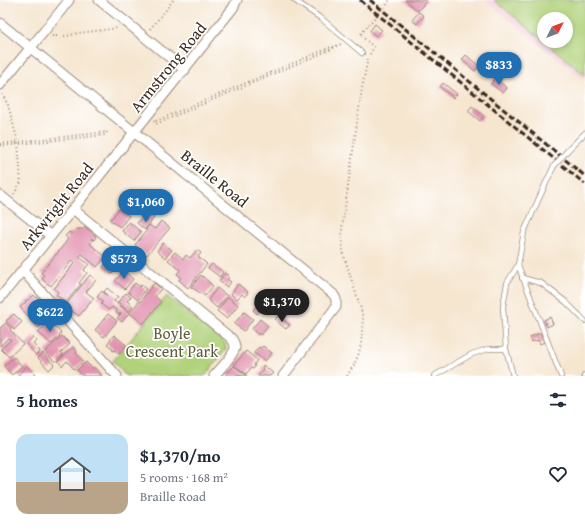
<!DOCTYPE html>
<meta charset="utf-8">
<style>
body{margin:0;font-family:"Gentium Book Plus",serif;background:#f6f6f7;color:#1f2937;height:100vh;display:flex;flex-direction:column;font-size:15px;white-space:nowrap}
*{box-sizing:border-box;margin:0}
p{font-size:13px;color:#747a83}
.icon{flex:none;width:22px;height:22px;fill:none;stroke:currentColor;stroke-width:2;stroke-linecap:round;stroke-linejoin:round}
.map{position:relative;height:376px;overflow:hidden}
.drawer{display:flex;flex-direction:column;background:#fff;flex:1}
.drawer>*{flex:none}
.needle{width:26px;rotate:48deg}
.controls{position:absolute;left:537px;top:12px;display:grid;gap:8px}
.controls a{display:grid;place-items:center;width:36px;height:36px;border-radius:50%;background:#fff;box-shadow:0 2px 6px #0003;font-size:20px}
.price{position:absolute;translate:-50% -34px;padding:0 9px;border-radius:14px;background:#1f6fb2;color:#fff;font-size:13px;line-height:26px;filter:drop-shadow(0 1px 2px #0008)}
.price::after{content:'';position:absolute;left:50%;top:24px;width:12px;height:9px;margin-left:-6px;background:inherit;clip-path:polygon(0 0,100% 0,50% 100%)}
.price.active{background:#222;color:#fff}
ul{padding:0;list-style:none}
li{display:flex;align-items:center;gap:12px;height:100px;padding:0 16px}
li+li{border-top:1px solid #e0e1e3}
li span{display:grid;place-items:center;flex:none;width:112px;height:80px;border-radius:12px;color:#555}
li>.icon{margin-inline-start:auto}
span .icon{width:48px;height:48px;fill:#fffc;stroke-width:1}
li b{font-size:17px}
h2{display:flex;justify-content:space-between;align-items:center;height:48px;padding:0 16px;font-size:17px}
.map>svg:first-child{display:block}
</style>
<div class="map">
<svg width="585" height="376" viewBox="0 0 585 376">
<rect width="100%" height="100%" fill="#fff"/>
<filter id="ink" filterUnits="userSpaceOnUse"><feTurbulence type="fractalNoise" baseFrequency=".025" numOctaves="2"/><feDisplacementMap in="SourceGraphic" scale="8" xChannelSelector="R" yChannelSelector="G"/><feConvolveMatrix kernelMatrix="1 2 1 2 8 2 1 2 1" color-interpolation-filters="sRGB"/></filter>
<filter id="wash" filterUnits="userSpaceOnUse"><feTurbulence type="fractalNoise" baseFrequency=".012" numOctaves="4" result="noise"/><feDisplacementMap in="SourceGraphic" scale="16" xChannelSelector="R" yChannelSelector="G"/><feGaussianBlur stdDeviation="0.9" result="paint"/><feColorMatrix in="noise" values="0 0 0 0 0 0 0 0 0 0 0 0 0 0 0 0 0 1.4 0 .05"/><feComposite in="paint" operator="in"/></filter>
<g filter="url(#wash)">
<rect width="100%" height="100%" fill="#f6e6d0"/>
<path fill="#f5cfdb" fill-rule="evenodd" d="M485,0H585V81ZM544,19H566V41H544Z"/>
<g fill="#b1d27a" stroke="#767e4c" fill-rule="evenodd">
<path d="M494,0H585V75ZM544,19H566V41H544Z"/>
<polygon points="167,296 225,343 226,349 205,376 126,376 113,361"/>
</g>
<g id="blocks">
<g fill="#e293b0">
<polygon points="405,0 427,0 418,11"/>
<polygon points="419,12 424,16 417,24 412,20"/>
<polygon points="375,24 382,30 376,36 370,31"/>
<polygon points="466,55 479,66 475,71 462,60"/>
<polygon points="495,78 507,88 503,93 491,84"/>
<polygon points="443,83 457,94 453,98 440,87"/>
<polygon points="472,106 484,116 480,121 468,111"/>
<polygon points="119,209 129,216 120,227 110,220"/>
<polygon points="150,215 154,218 145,230 137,223 140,219 144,223"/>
<polygon points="161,221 170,228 147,255 135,245 147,230 146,229 149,225 155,229"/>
<polygon points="129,222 141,232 134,241 122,231"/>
<polygon points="85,227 96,236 94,240 92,238 91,239 93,240 90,244 106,257 97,267 82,254 79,257 89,264 84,270 87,273 79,283 81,284 66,302 56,295 58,292 54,289 75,262 72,260 69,264 51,286 43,280 43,279 42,278 44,275 41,273 56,254 57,254 68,239 65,236 69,232 72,234 76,229 83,229"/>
<polygon points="163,243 172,250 165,258 157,251"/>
<polygon points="197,250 201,253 198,257 207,264 188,288 179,280 181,277 177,274 180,270 168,260 175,252 183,259 186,255 190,258"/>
<polygon points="109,259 118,266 112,274 103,267"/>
<polygon points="212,264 223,272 220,277 208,268"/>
<polygon points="124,271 133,279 125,289 115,281"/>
<polygon points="225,273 229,277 227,279 231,282 227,287 219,281"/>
<polygon points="90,275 96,280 86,292 94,298 79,316 65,306"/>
<polygon points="201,275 213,286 205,296 191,287"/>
<polygon points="135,283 140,287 141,285 146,289 138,300 128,292"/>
<polygon points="154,283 161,289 155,296 161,302 143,324 130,313 139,301 140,302"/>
<polygon points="238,284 248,292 245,297 242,294 237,299 231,294"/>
<polygon points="107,288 118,297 114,301 129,313 122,322 117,318 121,314 120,313 119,315 116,313 117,311 112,307 109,310 101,304 103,301 97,297 102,291 107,296 104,292"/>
<polygon points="217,288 227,296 217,308 208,300"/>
<polygon points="126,293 131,297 127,301 133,306 129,312 118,302"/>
<polygon points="34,295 42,303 28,316 20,307 26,302 25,301 27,300 28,300"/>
<polygon points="228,297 238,305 227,319 217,311"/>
<polygon points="257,301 259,303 260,302 265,305 257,314 253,310 257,305 255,303"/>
<polygon points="244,312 253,319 244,331 234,324"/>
<polygon points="14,314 22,322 14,330 6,321"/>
<polygon points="108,314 117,321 104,337 95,330"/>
<polygon points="278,316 290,325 286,329 275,320"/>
<polygon points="36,317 40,320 43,317 46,321 39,328 33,321"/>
<polygon points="550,317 553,324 547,327 544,320"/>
<polygon points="260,319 268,326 261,335 259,333 258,335 252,329"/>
<polygon points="6,323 11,329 10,330 23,344 9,357 1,349 11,340 8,338 0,346 0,328"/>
<polygon points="48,323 52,326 53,325 61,333 59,335 60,336 51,344 38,332"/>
<polygon points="540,333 544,342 540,344 538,340 532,342 530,337"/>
<polygon points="114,335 126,345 119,354 114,350 114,351 112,350 113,349 107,344"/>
<polygon points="62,336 70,344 61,352 63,355 55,362 45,352"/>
<polygon points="33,337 37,341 33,344 40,351 36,355 26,344"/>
<polygon points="263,346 272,353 265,361 254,353 259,347 261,348"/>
<polygon points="73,347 77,352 76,353 83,361 74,369 67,361 62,366 58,361"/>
<polygon points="246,351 257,360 254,365 255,367 253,369 251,368 246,374 234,365"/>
<polygon points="43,353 54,365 49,370 38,358"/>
<polygon points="14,357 22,366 12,375 4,366"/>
<polygon points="86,362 92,368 95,368 102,376 83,376 77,370"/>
<polygon points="263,365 273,373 270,376 258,376 262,371"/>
<polygon points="27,366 37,376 17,376"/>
<polygon points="234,366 247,376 227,376 226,375"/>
</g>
</g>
</g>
<g filter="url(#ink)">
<use href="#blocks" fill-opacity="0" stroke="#988877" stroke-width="1"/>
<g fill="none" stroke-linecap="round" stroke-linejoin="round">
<defs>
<g id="service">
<polyline points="294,0 322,19 362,53"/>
<polyline points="568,150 585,133"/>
<polyline points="554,166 545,185 524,232 518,265 561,376"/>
<polyline points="522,278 541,283 566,302 585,321"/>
<polyline points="434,376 472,354 488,349 506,349"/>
<polyline points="513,376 506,349 503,307 507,283 518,265"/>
<polyline points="584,376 585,375"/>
</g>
<g id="minor">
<polyline points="99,0 185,70"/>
<polyline points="0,23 333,294 336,299 336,307 283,376"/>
<path d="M0,85C23,56 47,29 69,0"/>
<polyline points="0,195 51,236"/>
<path d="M73,209L232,339C234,342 235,344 235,348C233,356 220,369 214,376"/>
<polyline points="23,271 117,376"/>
<polyline points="0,298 73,209 233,8 237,0"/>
</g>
</defs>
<use href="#service" stroke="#988877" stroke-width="6"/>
<use href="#minor" stroke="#988877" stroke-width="11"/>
<g stroke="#988877" stroke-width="2" stroke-dasharray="1 3" stroke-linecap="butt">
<polyline points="384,8 390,0"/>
<polyline points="150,29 166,10 173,0"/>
<polyline points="52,36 67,36 79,33 119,28"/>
<polyline points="370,54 374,47 360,35 376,16"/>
<polyline points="2,94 8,105 18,142 21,182 14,194"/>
<polyline points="154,121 156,124 332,49 334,47 341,44"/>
<polyline points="156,121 331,47 334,47"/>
<polyline points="0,144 107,132"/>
<polyline points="0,146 105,135 107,132"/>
<polyline points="347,376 354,365 359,353 361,344 363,319 361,309 343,253 342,228 362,88 368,58"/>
</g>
<use href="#service" stroke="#fff" stroke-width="4.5"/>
<use href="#minor" stroke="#fff" stroke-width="9"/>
<g stroke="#3b2a1e" stroke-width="3" stroke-dasharray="6 3" stroke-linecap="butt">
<polyline points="360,0 585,184"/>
<polyline points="370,0 585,176"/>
</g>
<defs>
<polyline id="service-bridge" points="554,166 568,150"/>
</defs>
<use href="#service-bridge" stroke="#988877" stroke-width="6" stroke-linecap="butt"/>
<polyline stroke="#988877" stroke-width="2" stroke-dasharray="1 3" stroke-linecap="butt" points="376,16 384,8"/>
<use href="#service-bridge" stroke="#fff" stroke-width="4.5"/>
</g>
</g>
<g text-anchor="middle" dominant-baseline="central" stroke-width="3.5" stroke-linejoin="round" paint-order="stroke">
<g font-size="16" fill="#3b2a1e" stroke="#fff">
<text transform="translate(168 67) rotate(-51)">Armstrong Road</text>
<text transform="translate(215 178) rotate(39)">Braille Road</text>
<text transform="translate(56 206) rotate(-51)">Arkwright Road</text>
</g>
<g font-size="16" fill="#5e5c3a" stroke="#fff">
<text x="172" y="333">Boyle<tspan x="172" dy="18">Crescent Park</tspan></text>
</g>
</g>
</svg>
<div class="controls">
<a><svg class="needle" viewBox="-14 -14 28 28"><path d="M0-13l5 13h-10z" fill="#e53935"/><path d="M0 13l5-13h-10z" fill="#747a83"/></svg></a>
</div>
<b class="price" style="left:499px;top:86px">$833</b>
<b class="price" style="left:146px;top:223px">$1,060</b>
<b class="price" style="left:124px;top:280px">$573</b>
<b class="price active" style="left:282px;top:323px">$1,370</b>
<b class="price" style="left:50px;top:333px">$622</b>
</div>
<section class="drawer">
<h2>5 homes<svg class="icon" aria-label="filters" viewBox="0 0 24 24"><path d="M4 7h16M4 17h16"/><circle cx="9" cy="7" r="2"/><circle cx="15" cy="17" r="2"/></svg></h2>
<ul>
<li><span style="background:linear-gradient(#bfe0f5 60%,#b9a48a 0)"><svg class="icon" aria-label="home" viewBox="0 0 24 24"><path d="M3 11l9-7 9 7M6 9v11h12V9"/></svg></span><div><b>$1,370/mo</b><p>5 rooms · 168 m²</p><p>Braille Road</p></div><svg class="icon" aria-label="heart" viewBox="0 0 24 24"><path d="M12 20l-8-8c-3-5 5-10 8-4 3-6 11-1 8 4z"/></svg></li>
</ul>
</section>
